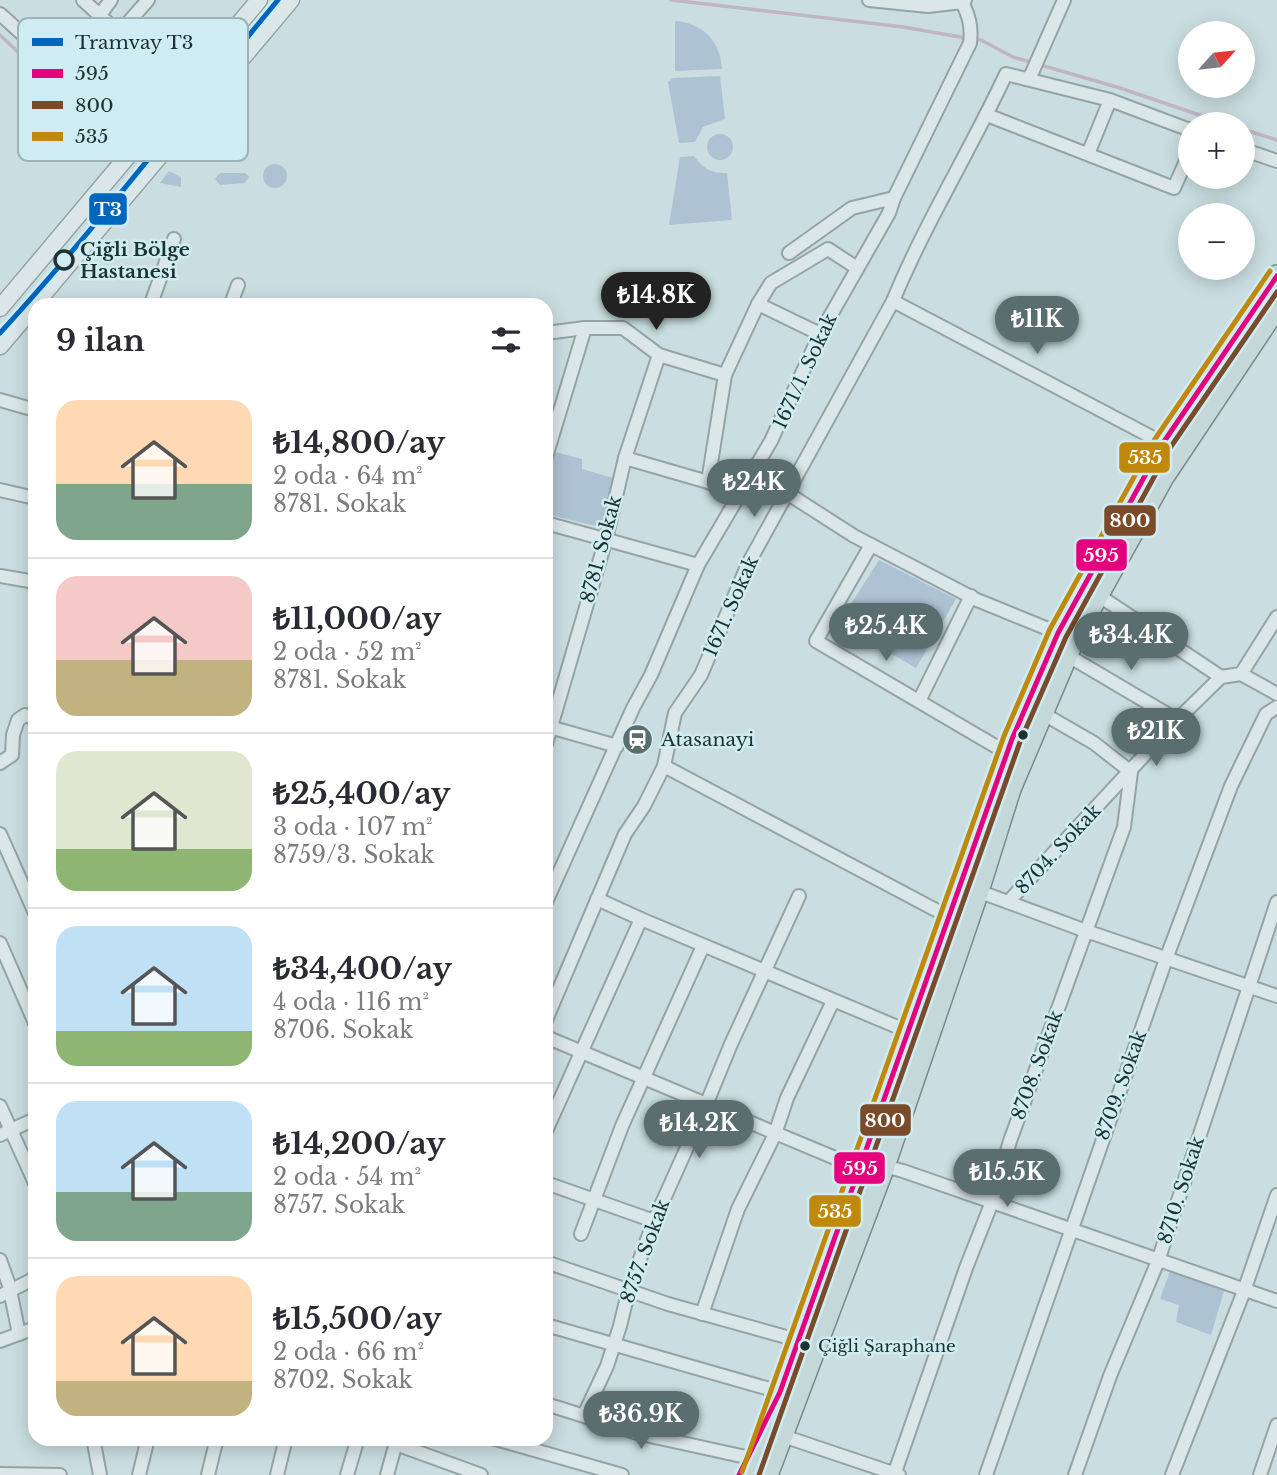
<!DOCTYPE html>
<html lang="tr">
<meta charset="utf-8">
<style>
body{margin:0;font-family:"Libre Baskerville",serif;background:#f2f2f3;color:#2b2b33;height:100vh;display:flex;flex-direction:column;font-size:26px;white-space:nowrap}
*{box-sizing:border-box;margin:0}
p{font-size:23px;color:#7c7c81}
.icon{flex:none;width:38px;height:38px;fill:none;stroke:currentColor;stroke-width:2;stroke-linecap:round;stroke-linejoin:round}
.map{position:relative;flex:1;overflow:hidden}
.side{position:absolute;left:28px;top:298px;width:525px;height:1148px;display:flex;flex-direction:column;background:#fff;border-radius:21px;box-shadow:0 4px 18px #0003}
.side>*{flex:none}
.needle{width:46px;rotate:63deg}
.buttons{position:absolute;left:1178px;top:21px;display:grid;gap:14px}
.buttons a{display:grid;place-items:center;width:77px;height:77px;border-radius:50%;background:#fff;box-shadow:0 4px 18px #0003;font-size:35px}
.price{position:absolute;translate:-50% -60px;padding:0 16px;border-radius:24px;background:#5a6e6f;color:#fff;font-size:23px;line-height:46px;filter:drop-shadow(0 2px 4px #0008)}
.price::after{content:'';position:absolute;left:50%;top:42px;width:21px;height:16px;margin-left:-10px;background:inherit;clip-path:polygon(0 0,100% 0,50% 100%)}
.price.active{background:#222;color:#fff}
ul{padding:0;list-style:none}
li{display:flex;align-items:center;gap:21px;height:175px;padding:0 28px}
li+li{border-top:2px solid #e1e1e2}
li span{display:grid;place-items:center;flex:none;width:196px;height:140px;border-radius:21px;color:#555}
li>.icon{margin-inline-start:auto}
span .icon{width:84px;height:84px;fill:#fffc;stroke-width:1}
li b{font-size:30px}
h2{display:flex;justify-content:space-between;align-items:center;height:84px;padding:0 28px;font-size:30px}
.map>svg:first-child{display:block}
</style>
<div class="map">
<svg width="1277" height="1475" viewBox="0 0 1277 1475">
<rect width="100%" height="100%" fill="#cadee1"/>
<g fill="#adc2d3">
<path d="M675,21C703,23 720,41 722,69L675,71Z"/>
<polygon points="720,76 725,119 703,127 695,142 679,143 668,82 673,78"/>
<circle cx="720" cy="147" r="13"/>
<path d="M694,156C704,169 710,173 727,173L732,220L669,225L680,157Z"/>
<circle cx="275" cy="176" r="12"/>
<polygon points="169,171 181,177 181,187 160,183"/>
<polygon points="220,173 245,173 249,177 245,183 220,185 215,179"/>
<polygon points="555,452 582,459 582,469 613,478 600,527 546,514 546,481"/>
<polygon points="879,560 956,599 916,668 839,623"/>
<polygon points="1170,1271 1224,1291 1211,1335 1176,1322 1179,1305 1160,1299"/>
</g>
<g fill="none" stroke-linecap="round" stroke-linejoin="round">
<g stroke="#c0b5c4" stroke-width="3.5">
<polyline points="671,0 903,27 966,38"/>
<polyline points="0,35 99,127"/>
<polyline points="973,39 981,40 1013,57 1120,88 1226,124"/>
<polyline points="1242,129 1277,140"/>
</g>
<defs>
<g id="minor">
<polyline points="83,0 183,92"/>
<polyline points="869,0 928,6 932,0"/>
<polyline points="928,6 962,2 965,0"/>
<polyline points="0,14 141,141"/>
<polyline points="99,16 111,0"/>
<polyline points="119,33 148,0"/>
<polyline points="1026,79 1110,100 1190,130"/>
<polyline points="987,115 1174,188 1190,152"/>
<polyline points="1242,149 1277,161"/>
<polyline points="1088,154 1110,100"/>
<polyline points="789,253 852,208 894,198"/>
<polyline points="893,301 1163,443"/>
<polyline points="151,304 174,239"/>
<polyline points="231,304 238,285"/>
<polyline points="758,304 771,283 828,249 857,268"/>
<polyline points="546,333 585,328 623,328 659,355 725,375"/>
<polyline points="0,400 35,410"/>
<polyline points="546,457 585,328"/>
<polyline points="625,458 708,482 740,496"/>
<polyline points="708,482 725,375 758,304 820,334"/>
<polyline points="0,490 35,498"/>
<polyline points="787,493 854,536 977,600 1058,633"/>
<polyline points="546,523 698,565"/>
<polyline points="871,545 816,641 1007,753"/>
<polyline points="0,576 35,582"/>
<polyline points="1098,595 1221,677"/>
<polyline points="1067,655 1177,720"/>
<polyline points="1241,674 1277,694"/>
<polyline points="919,701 971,596"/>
<polyline points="546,726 617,746"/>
<polyline points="546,744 606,539 625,458 659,355"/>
<polyline points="0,763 12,755 13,735 18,720 25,715 35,718"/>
<polyline points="664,766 949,917"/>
<polyline points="0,834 35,913"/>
<polyline points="978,891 1086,931 1277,996"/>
<polyline points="597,899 641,919 907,1031"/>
<path d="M546,902L633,708L651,675L698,565L771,441L820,334L889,213L894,198L970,43C972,27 969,16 962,2"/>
<polyline points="1008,902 1177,720 1221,677 1241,674 1277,617"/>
<polyline points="0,943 35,1023"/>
<path d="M546,1020L625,834L644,806L664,766L675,713L701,675L748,564L893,301C925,223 970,151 1006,74L1026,79L1031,75L1064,0"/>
<polyline points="546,1037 859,1168"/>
<polyline points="0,1106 35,1183"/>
<polyline points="546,1131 641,919"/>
<polyline points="0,1135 35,1119"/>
<polyline points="884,1166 903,1171 1277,1301"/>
<polyline points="546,1183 654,1221"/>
<polyline points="581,1234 622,1126 703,946"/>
<polyline points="0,1260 9,1285 19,1334"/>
<polyline points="546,1262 668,1304 797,1340"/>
<polyline points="0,1296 35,1278"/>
<polyline points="702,1314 738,1209 775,1134 787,1098 833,1001"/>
<polyline points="546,1325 780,1392"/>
<polyline points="0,1341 35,1328"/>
<polyline points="546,1404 641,1434 746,1457"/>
<polyline points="584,1415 607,1366 620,1326 629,1289 654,1221 706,1105 731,1044 799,896"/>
<polyline points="783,1436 899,1475"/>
<polyline points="93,1438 100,1475"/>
<polyline points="492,1438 622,1475"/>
<polyline points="396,1444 481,1475"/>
<polyline points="0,1474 60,1475"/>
<polyline points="139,1475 148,1438"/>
<polyline points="208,1475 217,1438"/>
<polyline points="277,1475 286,1438"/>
<polyline points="347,1475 358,1438"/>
<polyline points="387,1475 397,1439"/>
<polyline points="894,1475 966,1268 992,1202 1010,1141 1124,827 1131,772 1094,743 1042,713"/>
<polyline points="986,1475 1166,959 1231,786 1266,714 1277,707"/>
<polyline points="1075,1475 1110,1376 1158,1261 1277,902"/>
<polyline points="1172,1475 1244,1291 1277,1195"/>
<polyline points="1260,1475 1277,1425"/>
</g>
<g id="tertiary">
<polyline points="35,304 291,0"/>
<polyline points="0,308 259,0"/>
<polyline points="0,346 35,305"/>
</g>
<g id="trunk">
<polyline points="750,1475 1012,739 1058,633 1163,443 1277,276"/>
<polyline points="767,1475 884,1166 978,891 1010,789 1075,636 1163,477 1277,306"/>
</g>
</defs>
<use href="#minor" stroke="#94a4a5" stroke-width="16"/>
<use href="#tertiary" stroke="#94a4a5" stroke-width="19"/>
<use href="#trunk" stroke="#7a898b" stroke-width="24"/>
<use href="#minor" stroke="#dbe6e9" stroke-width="12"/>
<use href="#tertiary" stroke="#dbe6e9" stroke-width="16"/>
<use href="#trunk" stroke="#c4d8da" stroke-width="21"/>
<defs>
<polyline id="bus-1" points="739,1475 780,1392 1012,739 1058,633 1163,443 1277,276"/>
<polyline id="bus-2" points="759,1475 1020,742 1066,637 1170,448 1277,292"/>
<polyline id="bus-3" points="742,1472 1004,736 1050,629 1155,439 1270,271"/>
</defs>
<use href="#bus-1" stroke="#cfecf2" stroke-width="10"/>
<use href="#bus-2" stroke="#cfecf2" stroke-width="10"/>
<use href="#bus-3" stroke="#cfecf2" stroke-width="10"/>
<use href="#bus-1" stroke="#e5007d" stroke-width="5"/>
<use href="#bus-2" stroke="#7a4b2a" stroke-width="5"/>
<use href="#bus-3" stroke="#c0890c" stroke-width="5"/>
<defs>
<path id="tram-1" d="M0,333C98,226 186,111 278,0"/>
</defs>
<use href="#tram-1" stroke="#cfecf2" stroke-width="10"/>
<use href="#tram-1" stroke="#0065bd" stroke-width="5"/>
</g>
<defs>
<symbol id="station-disc" viewBox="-11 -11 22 22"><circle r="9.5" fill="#5a6e6f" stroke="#cfecf2"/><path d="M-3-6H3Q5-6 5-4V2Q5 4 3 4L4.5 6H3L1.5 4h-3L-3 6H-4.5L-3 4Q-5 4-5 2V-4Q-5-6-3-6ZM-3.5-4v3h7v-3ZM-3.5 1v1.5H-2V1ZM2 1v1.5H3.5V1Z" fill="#fff"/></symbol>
</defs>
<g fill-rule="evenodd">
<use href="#station-disc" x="620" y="722" width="35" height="35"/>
</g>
<circle fill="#cfecf2" stroke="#1d3231" stroke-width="3.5" cx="64" cy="260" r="9"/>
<g fill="#1d3231" stroke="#cfecf2" stroke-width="2.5">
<circle cx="1023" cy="735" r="6"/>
<circle cx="805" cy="1346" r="6"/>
</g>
<g text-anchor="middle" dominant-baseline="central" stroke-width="5" stroke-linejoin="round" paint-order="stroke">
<g font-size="17" fill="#1d3231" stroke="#cfecf2" text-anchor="start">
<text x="818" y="1346">Çiğli Şaraphane</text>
</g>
<g font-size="19" font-weight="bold" fill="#1d3231" stroke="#cfecf2" text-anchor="start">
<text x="80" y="249">Çiğli Bölge<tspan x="80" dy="22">Hastanesi</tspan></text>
</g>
<g font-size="19" fill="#1d3231" stroke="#cfecf2">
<text transform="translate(805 371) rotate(-65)">1671/1. Sokak</text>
<text transform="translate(601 549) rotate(-75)">8781. Sokak</text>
<text transform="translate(731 606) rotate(-66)">1671. Sokak</text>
<text transform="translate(1058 849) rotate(-47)">8704. Sokak</text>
<text transform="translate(1037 1065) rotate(-70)">8708. Sokak</text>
<text transform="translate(1121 1085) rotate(-70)">8709. Sokak</text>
<text transform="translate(1181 1190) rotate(-72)">8710. Sokak</text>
<text transform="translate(645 1251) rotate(-70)">8757. Sokak</text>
</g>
<g font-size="19" fill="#1d3231" stroke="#cfecf2" text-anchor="start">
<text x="661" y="739">Atasanayi</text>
</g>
</g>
<rect x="18" y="18" width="230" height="143" rx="10" fill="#cfecf2" stroke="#9ab4b8" stroke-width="2"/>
<rect x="32" y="38" width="31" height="8" fill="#0065bd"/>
<rect x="32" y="69" width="31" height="9" fill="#e5007d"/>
<rect x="32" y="101" width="31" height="8" fill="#7a4b2a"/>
<rect x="32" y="132" width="31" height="9" fill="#c0890c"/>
<g font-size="19" fill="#1d3231">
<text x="75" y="49">Tramvay T3</text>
<text x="75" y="80">595</text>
<text x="75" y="112">800</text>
<text x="75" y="143">535</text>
</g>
<g stroke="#cfecf2" stroke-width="2.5">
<rect x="88" y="192" width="40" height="34" rx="7" fill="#0065bd"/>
<rect x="1118" y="441" width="53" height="33" rx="7" fill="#c0890c"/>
<rect x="1103" y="504" width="54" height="33" rx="7" fill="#7a4b2a"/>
<rect x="1075" y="538" width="53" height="34" rx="7" fill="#e5007d"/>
<rect x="859" y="1103" width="53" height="34" rx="7" fill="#7a4b2a"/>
<rect x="833" y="1151" width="53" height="34" rx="7" fill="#e5007d"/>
<rect x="808" y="1194" width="54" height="34" rx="7" fill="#c0890c"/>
</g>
<g font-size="19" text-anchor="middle" font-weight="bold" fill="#fff">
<text x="108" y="216">T3</text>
<text x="1145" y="464">535</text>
<text x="1130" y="527">800</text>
<text x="1101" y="562">595</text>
<text x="885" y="1127">800</text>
<text x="860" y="1175">595</text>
<text x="835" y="1218">535</text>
</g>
</svg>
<div class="buttons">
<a><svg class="needle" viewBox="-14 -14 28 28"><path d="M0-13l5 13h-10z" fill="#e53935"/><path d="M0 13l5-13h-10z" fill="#7c7c81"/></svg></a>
<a>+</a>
<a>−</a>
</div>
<b class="price active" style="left:656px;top:332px">₺14.8K</b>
<b class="price" style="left:1037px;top:356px">₺11K</b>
<b class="price" style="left:754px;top:519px">₺24K</b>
<b class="price" style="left:886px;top:663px">₺25.4K</b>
<b class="price" style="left:1131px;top:672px">₺34.4K</b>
<b class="price" style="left:1156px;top:768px">₺21K</b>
<b class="price" style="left:699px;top:1160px">₺14.2K</b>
<b class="price" style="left:1007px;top:1209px">₺15.5K</b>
<b class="price" style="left:641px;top:1451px">₺36.9K</b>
<section class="side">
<h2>9 ilan<svg class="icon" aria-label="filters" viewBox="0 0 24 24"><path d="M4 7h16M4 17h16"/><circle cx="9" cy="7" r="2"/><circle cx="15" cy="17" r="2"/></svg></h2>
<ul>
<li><span style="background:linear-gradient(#ffd9b3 60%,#7fa58c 0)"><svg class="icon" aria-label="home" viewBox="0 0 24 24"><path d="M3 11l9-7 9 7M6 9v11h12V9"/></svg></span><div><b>₺14,800/ay</b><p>2 oda · 64 m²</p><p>8781. Sokak</p></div></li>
<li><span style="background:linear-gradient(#f6c9c9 60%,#c2b280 0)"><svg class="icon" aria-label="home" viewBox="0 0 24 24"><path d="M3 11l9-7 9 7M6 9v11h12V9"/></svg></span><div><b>₺11,000/ay</b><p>2 oda · 52 m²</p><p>8781. Sokak</p></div></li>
<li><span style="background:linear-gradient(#dfe7d0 70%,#8fb573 0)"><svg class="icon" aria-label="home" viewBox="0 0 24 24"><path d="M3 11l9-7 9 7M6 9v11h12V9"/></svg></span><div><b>₺25,400/ay</b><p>3 oda · 107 m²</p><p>8759/3. Sokak</p></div></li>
<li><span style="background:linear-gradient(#bfe0f5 75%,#8fb573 0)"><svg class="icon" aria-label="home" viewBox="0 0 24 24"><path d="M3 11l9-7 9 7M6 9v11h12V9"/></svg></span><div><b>₺34,400/ay</b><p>4 oda · 116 m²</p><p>8706. Sokak</p></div></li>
<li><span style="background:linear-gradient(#bfe0f5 65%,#7fa58c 0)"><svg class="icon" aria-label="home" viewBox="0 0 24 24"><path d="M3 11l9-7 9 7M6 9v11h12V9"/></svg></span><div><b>₺14,200/ay</b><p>2 oda · 54 m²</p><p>8757. Sokak</p></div></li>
<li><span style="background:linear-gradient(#ffd9b3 75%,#c2b280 0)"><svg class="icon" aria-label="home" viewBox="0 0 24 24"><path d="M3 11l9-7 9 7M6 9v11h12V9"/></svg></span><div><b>₺15,500/ay</b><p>2 oda · 66 m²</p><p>8702. Sokak</p></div></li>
</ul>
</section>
</div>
